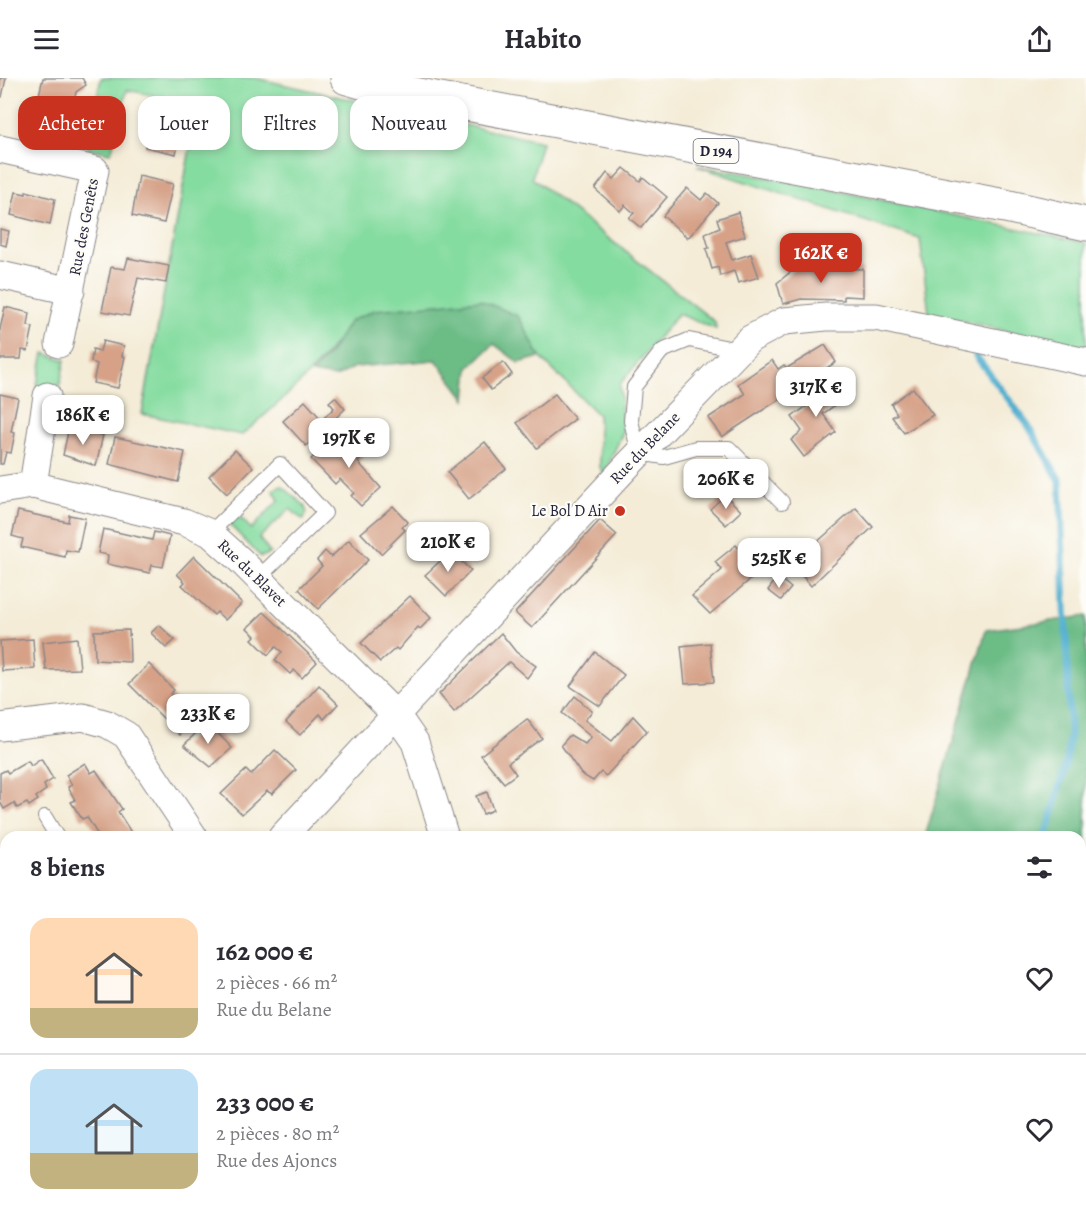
<!DOCTYPE html>
<html lang="fr">
<meta charset="utf-8">
<style>
body{margin:0;font-family:Alegreya,serif;background:#f7f7f7;color:#2b2b33;height:100vh;display:flex;flex-direction:column;font-size:22px;white-space:nowrap}
*{box-sizing:border-box;margin:0}
p{font-size:20px;color:#7c7c81}
.icon{flex:none;width:33px;height:33px;fill:none;stroke:currentColor;stroke-width:2;stroke-linecap:round;stroke-linejoin:round}
.map{position:relative;flex:1;overflow:hidden}
.details{position:absolute;left:0px;top:753px;width:1086px;height:384px;display:flex;flex-direction:column;background:#fff;border-radius:18px 18px 0 0;box-shadow:0 3px 9px #0003}
.details>*{flex:none}
.top-card{position:absolute;left:18px;top:18px;width:600px;height:54px;display:flex;gap:12px}
.price{position:absolute;translate:-50% -51px;padding:0 14px;border-radius:12px;background:#fff;color:#222;font-size:20px;line-height:39px;filter:drop-shadow(0 2px 3px #0008)}
.price::after{content:'';position:absolute;left:50%;top:36px;width:18px;height:14px;margin-left:-9px;background:inherit;clip-path:polygon(0 0,100% 0,50% 100%)}
.price.selected{background:#c8321e;color:#fff}
ul{padding:0;list-style:none}
li{display:flex;align-items:center;gap:18px;height:150px;padding:0 30px}
li+li{border-top:2px solid #e1e1e2}
li span{display:grid;place-items:center;flex:none;width:168px;height:120px;border-radius:18px;color:#555}
li>.icon{margin-inline-start:auto}
span .icon{width:72px;height:72px;fill:#fffc;stroke-width:1}
li b{font-size:26px}
h2{display:flex;justify-content:space-between;align-items:center;height:72px;padding:0 30px;font-size:26px}
.chip{padding:0 21px;border-radius:18px;background:#fff;box-shadow:0 3px 9px #0003;font-size:21px;line-height:54px}
.chip.selected{background:#c8321e;color:#fff}
header{display:flex;justify-content:space-between;align-items:center;height:78px;padding:0 30px;background:#fff;font-size:27px;font-weight:700}
.map>svg:first-child{display:block}
</style>
<header><svg class="icon" aria-label="menu" viewBox="0 0 24 24"><path d="M4 6h16M4 12h16M4 18h16"/></svg>Habito<svg class="icon" aria-label="share" viewBox="0 0 24 24"><path d="M12 15V3M7 8l5-5 5 5M5 13v7h14v-7"/></svg></header>
<div class="map">
<svg width="1086" height="1137" viewBox="0 0 1086 1137">
<rect width="100%" height="100%" fill="#fdfcf7"/>
<filter id="ink" filterUnits="userSpaceOnUse"><feTurbulence type="fractalNoise" baseFrequency=".0167" numOctaves="2"/><feDisplacementMap in="SourceGraphic" scale="12" xChannelSelector="R" yChannelSelector="G"/><feConvolveMatrix kernelMatrix="1 2 1 2 8 2 1 2 1" color-interpolation-filters="sRGB"/></filter>
<filter id="wash" filterUnits="userSpaceOnUse"><feTurbulence type="fractalNoise" baseFrequency=".008" numOctaves="4" result="noise"/><feDisplacementMap in="SourceGraphic" scale="24" xChannelSelector="R" yChannelSelector="G"/><feGaussianBlur stdDeviation="1.35" result="paint"/><feColorMatrix in="noise" values="0 0 0 0 0 0 0 0 0 0 0 0 0 0 0 0 0 1.4 0 .05"/><feComposite in="paint" operator="in"/></filter>
<g filter="url(#wash)">
<rect width="100%" height="100%" fill="#f4ecd7"/>
<g fill="#85dca0" stroke="#547f6e" stroke-width="1.5">
<path d="M101,0H255L542,64L532,100L715,244L716,251L678,236L620,306L623,354L604,396L600,389L598,337L540,279L518,238L351,243C319,292 285,319 242,357L142,336L198,26L127,12L111,75L87,70Z"/>
<polygon points="697,88 790,103 1086,165 1086,272 929,235 920,161"/>
<polygon points="44,275 65,282 58,316 36,311"/>
<polygon points="282,408 304,427 307,435 303,442 290,431 259,460 270,475 261,479 229,446 232,440 241,440 251,451 279,422 273,412"/>
</g>
<g fill="#6cbc86" stroke="#476f60" stroke-width="1.5">
<polygon points="480,222 518,238 540,279 519,285 494,266 469,290 466,321 436,282 355,289 336,299 312,295 329,276 350,243 375,232"/>
<polygon points="1086,538 1086,1137 690,1137 696,1131 1080,1131 1080,759 925,759 986,552"/>
</g>
<g fill="none" stroke-linecap="round" stroke-linejoin="round">
<g stroke="#50afcf" stroke-width="7">
<polyline points="976,278 1028,347 1060,403 1070,655 1066,685 1046,759"/>
<polyline points="984,1131 993,1137"/>
</g>
</g>
<g id="blocks">
<g fill="#d6a187">
<polygon points="0,0 6,0 2,19 0,19"/>
<polygon points="43,0 82,0 86,7 76,14 71,38 36,30"/>
<polygon points="150,29 184,36 176,76 145,69 151,42 148,41"/>
<polygon points="624,90 640,103 643,99 667,119 641,150 629,140 634,135 625,127 620,133 595,111 607,95 614,101"/>
<polygon points="139,98 173,106 164,145 132,138"/>
<polygon points="687,110 701,122 707,115 718,125 688,160 663,138"/>
<polygon points="26,113 55,121 50,147 11,137 16,114 26,116"/>
<polygon points="738,134 745,158 726,164 732,182 751,176 759,199 738,205 734,193 720,198 718,189 712,191 706,171 709,170 705,156 720,150 717,141"/>
<polygon points="0,151 9,153 6,168 0,166"/>
<polygon points="128,180 169,188 166,205 138,200 129,238 102,233 111,189 125,191"/>
<polygon points="799,187 801,190 863,191 863,219 844,218 844,222 801,221 783,226 777,205"/>
<polygon points="5,229 30,235 28,248 33,249 28,273 22,272 21,281 0,281 0,251"/>
<polygon points="103,263 124,268 122,278 125,279 118,310 93,305 97,286 91,284 93,271 100,273"/>
<polygon points="825,267 836,284 722,359 708,340 745,316 738,306 772,282 778,291 784,287 787,290"/>
<polygon points="503,284 512,296 491,312 482,300"/>
<polygon points="825,298 843,321 823,336 836,354 804,379 791,362 802,353 792,339 815,322 808,311"/>
<polygon points="913,310 933,337 904,355 892,339 897,336 891,326"/>
<polygon points="0,316 18,320 11,354 15,355 11,375 6,374 3,386 0,386"/>
<polygon points="555,316 575,341 537,370 517,345"/>
<polygon points="335,319 345,331 306,368 283,343 305,323 322,342 334,330 329,324"/>
<polygon points="97,327 108,330 106,341 94,338"/>
<polygon points="69,349 103,357 96,388 63,377"/>
<polygon points="369,355 377,365 358,384 381,410 361,428 351,418 354,415 340,401 335,406 311,381 330,363 345,379"/>
<polygon points="115,359 185,374 178,404 109,386"/>
<polygon points="485,364 506,391 469,421 447,394"/>
<polygon points="235,372 253,389 227,416 209,398"/>
<polygon points="725,417 741,433 726,447 710,431"/>
<polygon points="393,428 408,444 402,449 405,452 381,476 361,455"/>
<polygon points="856,430 873,449 811,508 792,486"/>
<polygon points="18,433 68,444 69,437 85,440 78,474 66,472 65,479 21,469 23,461 12,458"/>
<polygon points="600,442 617,457 532,550 515,535"/>
<polygon points="103,451 152,462 154,454 170,458 163,489 152,487 150,495 107,486 108,477 98,475"/>
<polygon points="349,462 368,482 318,531 299,511 322,488 317,482 325,473 331,479"/>
<polygon points="736,467 759,494 710,536 692,518 722,492 715,484"/>
<polygon points="451,473 471,493 446,518 425,497"/>
<polygon points="194,478 242,525 225,542 217,534 214,537 197,521 182,507 185,504 177,496"/>
<polygon points="778,499 791,510 781,522 768,512"/>
<polygon points="410,518 431,540 420,551 418,549 398,572 396,570 380,584 361,565"/>
<polygon points="264,534 317,584 302,600 294,592 290,596 275,582 282,574 276,569 268,577 252,561 255,558 247,550"/>
<polygon points="159,547 175,562 166,570 151,555"/>
<polygon points="129,552 130,584 95,582 94,553"/>
<polygon points="501,555 516,574 536,588 527,600 509,584 454,634 439,616"/>
<polygon points="77,560 80,591 46,592 43,564"/>
<polygon points="33,561 35,591 2,593 0,563"/>
<polygon points="710,565 714,604 685,606 681,568"/>
<polygon points="595,574 624,597 600,628 570,608"/>
<polygon points="149,586 174,612 170,616 195,642 180,657 129,606"/>
<polygon points="319,607 338,626 324,641 320,636 300,657 286,644"/>
<polygon points="575,618 592,633 585,642 612,663 633,638 647,653 606,698 601,694 593,703 581,696 561,667 570,657 585,666 591,659 562,635"/>
<polygon points="527,641 542,660 508,685 516,696 504,705 481,677"/>
<polygon points="207,644 232,670 211,689 184,667"/>
<polygon points="275,672 296,692 272,716 267,713 242,736 221,716 246,692 251,697"/>
<polygon points="41,681 53,701 44,707 46,712 36,719 38,722 29,728 27,725 17,730 14,725 4,731 0,724 0,695 6,692 8,695 28,683 31,688"/>
<polygon points="85,685 91,695 96,692 122,731 118,734 134,759 99,759 87,739 82,741 71,724 75,722 68,709 72,707 66,697"/>
<polygon points="487,714 493,732 483,736 476,718"/>
</g>
</g>
</g>
<g filter="url(#ink)">
<use href="#blocks" fill-opacity="0" stroke="#8b8789" stroke-width="1.5"/>
<g fill="none" stroke-linecap="round" stroke-linejoin="round">
<defs>
<g id="service">
<polyline points="739,272 689,262 662,273 634,309 631,343 639,375 664,379 696,370 729,370 782,424"/>
<polyline points="210,455 280,386 325,435 258,500"/>
<polyline points="45,739 57,759"/>
</g>
<g id="minor">
<polyline points="0,71 95,92 59,266"/>
<polyline points="0,197 71,213"/>
<polyline points="33,407 47,318"/>
<polyline points="0,412 33,407 184,444 210,455 240,482 397,638 415,664 445,759"/>
<polyline points="0,649 83,639 107,646 126,657 194,759"/>
<polyline points="282,759 628,387 750,261 784,243 826,239 876,239 1086,284"/>
<polyline points="0,954 6,950"/>
<polyline points="755,1131 769,1137"/>
</g>
<polyline id="primary" points="347,0 382,10 1005,128 1086,146"/>
</defs>
<use href="#service" stroke="#8b8789" stroke-width="16"/>
<use href="#minor" stroke="#8b8789" stroke-width="29"/>
<use href="#primary" stroke="#8b8789" stroke-width="35"/>
<use href="#service" stroke="#fff" stroke-width="14"/>
<use href="#minor" stroke="#fff" stroke-width="27"/>
<use href="#primary" stroke="#fff" stroke-width="33"/>
</g>
</g>
<circle fill="#c8321e" stroke="#fdfcf7" stroke-width="2" cx="620" cy="433" r="6"/>
<g text-anchor="middle" dominant-baseline="central" stroke-width="4.5" stroke-linejoin="round" paint-order="stroke">
<rect fill="#fdfcf7" stroke="#646373" stroke-width="1.5" x="693.5" y="61" width="45" height="24" rx="4.5"/>
<g font-size="15" font-weight="bold" fill="#22223b">
<text x="716" y="73">D 194</text>
</g>
<g font-size="16" fill="#22223b" stroke="#fdfcf7">
<text transform="translate(84 149) rotate(-79)">Rue des Genêts</text>
<text transform="translate(645 370) rotate(-46)">Rue du Belane</text>
<text transform="translate(252 495) rotate(44)">Rue du Blavet</text>
</g>
<g font-size="16" fill="#22223b" stroke="#fdfcf7" text-anchor="end">
<text x="608" y="433">Le Bol D Air</text>
</g>
</g>
</svg>
<b class="price selected" style="left:821px;top:206px">162K €</b>
<b class="price" style="left:816px;top:340px">317K €</b>
<b class="price" style="left:83px;top:368px">186K €</b>
<b class="price" style="left:349px;top:391px">197K €</b>
<b class="price" style="left:726px;top:432px">206K €</b>
<b class="price" style="left:448px;top:495px">210K €</b>
<b class="price" style="left:779px;top:511px">525K €</b>
<b class="price" style="left:208px;top:667px">233K €</b>
<div class="top-card">
<a class="chip selected">Acheter</a>
<a class="chip">Louer</a>
<a class="chip">Filtres</a>
<a class="chip">Nouveau</a>
</div>
<section class="details">
<h2>8 biens<svg class="icon" aria-label="filters" viewBox="0 0 24 24"><path d="M4 7h16M4 17h16"/><circle cx="9" cy="7" r="2"/><circle cx="15" cy="17" r="2"/></svg></h2>
<ul>
<li><span style="background:linear-gradient(#ffd9b3 75%,#c2b280 0)"><svg class="icon" aria-label="home" viewBox="0 0 24 24"><path d="M3 11l9-7 9 7M6 9v11h12V9"/></svg></span><div><b>162 000 €</b><p>2 pièces · 66 m²</p><p>Rue du Belane</p></div><svg class="icon" aria-label="heart" viewBox="0 0 24 24"><path d="M12 20l-8-8c-3-5 5-10 8-4 3-6 11-1 8 4z"/></svg></li>
<li><span style="background:linear-gradient(#bfe0f5 70%,#c2b280 0)"><svg class="icon" aria-label="home" viewBox="0 0 24 24"><path d="M3 11l9-7 9 7M6 9v11h12V9"/></svg></span><div><b>233 000 €</b><p>2 pièces · 80 m²</p><p>Rue des Ajoncs</p></div><svg class="icon" aria-label="heart" viewBox="0 0 24 24"><path d="M12 20l-8-8c-3-5 5-10 8-4 3-6 11-1 8 4z"/></svg></li>
</ul>
</section>
</div>
